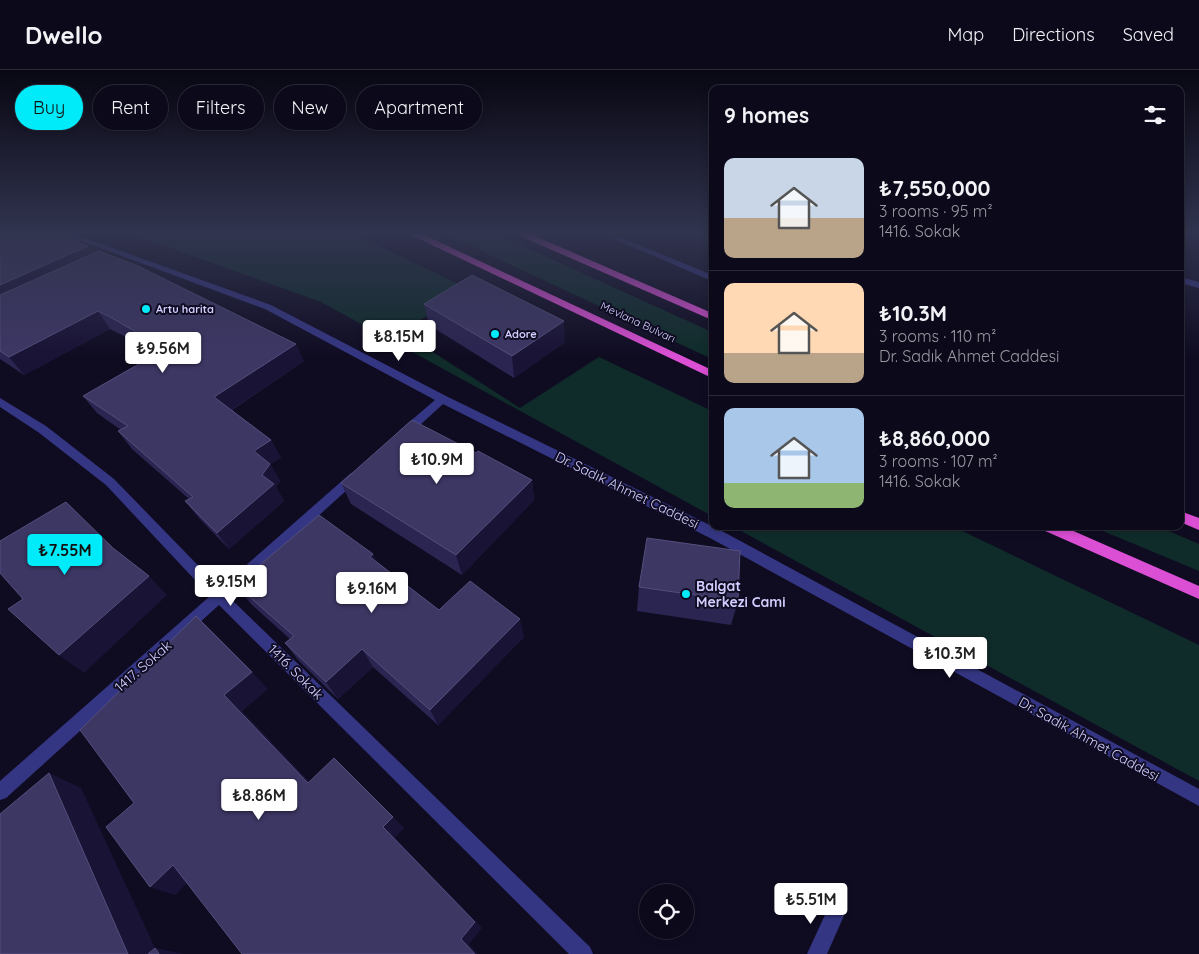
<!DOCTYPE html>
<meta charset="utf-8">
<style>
body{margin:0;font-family:Quicksand,sans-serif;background:#141223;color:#f1f3f6;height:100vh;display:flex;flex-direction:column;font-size:19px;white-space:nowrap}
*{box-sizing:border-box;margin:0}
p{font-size:16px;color:#9a9aa2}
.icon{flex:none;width:28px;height:28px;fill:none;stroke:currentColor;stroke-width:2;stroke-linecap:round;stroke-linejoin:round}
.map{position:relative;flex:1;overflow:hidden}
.details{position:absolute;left:709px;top:15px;width:475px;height:445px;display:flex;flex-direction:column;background:#0b091a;border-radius:10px;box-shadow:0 2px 8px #0003,0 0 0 1px #2b2a39}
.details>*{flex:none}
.guide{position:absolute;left:15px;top:15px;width:475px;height:45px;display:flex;gap:10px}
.tools{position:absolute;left:639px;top:814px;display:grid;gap:10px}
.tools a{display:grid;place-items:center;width:55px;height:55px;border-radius:50%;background:#0b091a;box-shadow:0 2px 8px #0003,0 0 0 1px #2b2a39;font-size:25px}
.price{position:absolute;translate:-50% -42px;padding:0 11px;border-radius:5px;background:#fff;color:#222;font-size:16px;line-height:32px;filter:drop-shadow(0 1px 2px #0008)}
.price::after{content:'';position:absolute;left:50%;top:30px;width:15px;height:11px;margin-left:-8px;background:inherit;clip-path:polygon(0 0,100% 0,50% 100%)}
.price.on{background:#00ebf9;color:#111}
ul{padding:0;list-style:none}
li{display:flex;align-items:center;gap:15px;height:125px;padding:0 15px}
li+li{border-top:1px solid #2b2a39}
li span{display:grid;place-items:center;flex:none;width:140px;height:100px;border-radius:10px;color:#555}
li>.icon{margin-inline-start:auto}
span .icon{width:60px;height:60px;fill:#fffc;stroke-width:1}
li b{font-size:21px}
h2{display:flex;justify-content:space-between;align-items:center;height:60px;padding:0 15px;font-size:21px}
.chip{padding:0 18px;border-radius:22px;background:#0b091a;box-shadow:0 2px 8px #0003,0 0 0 1px #2b2a39;font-size:18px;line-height:45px}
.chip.on{background:#00ebf9;color:#111}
header{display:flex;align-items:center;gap:30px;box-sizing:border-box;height:70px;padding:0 25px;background:#0b091a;border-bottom:1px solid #2b2a39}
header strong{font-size:24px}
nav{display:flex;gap:28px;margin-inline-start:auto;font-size:18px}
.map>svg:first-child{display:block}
</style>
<header>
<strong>Dwello</strong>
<nav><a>Map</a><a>Directions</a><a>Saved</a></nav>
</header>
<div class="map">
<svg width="1199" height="884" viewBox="0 0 1199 884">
<rect width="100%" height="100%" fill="#0f0c22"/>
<g fill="#0f2c2a">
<polygon points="129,163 352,163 473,221 400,261 520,338 599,287 712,341 712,446 321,232"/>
<polygon points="443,163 494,163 712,262 712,289"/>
<polygon points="732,456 952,456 1199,575 1199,711"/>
<polygon points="1091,456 1157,456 1199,474 1199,501"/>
</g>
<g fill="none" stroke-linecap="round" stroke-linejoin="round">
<g fill="#353683" fill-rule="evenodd">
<polygon points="60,163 71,163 271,235 446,326 720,460 1199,719 1199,736 710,468 443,334 408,366 400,366 398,363 400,360 435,330 265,239"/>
<polygon points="1180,207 1199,212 1199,218 1180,213"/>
<polygon points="0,328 46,356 114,409 220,518 351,403 359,403 361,406 359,409 229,527 590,877 593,884 569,884 219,535 6,728 0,730 0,711 210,526 106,415 38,362 0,337"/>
<polygon points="837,832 844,834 846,841 827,884 807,884 830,834"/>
</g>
<polygon fill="#353683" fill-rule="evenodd" points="600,163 610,163 712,205 712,211"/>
<g fill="#db4fd4" fill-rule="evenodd">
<polygon points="410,163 420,163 712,300 712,308 411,165"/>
<polygon points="517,163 528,163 712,243 712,250 518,165"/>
<polygon points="1180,441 1199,448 1199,460 1180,452"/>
<polygon points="1041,456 1062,456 1199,516 1199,529 1043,460"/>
</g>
</g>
<g fill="#2b2551">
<polygon points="0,163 93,183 304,291 232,340 271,370 281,388 270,394 280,411 276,417 284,431 229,479 199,448 185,431 189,429 132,379 118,361 121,360 97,343 83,326 155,285 124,266 110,259 24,305 0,289"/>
<polygon points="424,234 565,272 514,308 429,255"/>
<polygon points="476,383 532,410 534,430 462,505 351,434 341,413"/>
<polygon points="373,484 376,491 439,540 524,567 438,655 373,597 338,629 299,591 285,573 290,569 251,534 236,515"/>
<polygon points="639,517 738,531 731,555 637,541"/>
</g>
<g fill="#191336">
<polygon points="88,176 99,193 0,239 0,215"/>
<polygon points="98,241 110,259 24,305 9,287"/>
<polygon points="564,251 565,272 514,308 512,286"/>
<polygon points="296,274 304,291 225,344 214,327"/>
<polygon points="271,370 281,388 270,394 280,411 276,417 284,431 229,479 217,463 262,405 254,381"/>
<polygon points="532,410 534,430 462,505 456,485"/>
<polygon points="373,484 382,504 370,487"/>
<polygon points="149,506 167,525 84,603 59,585"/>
<polygon points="520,549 524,567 438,655 430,640"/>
<polygon points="362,579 373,597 338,629 326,612"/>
<polygon points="252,602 268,619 242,641 323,726 308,713 224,625"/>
<polygon points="49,703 81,718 155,878 184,884 128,884"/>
<polygon points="393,747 404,758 395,768 482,858 469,874 478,884 475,884 461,869 383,757"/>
<polygon points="173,795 196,804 175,825 150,817"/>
</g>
<g fill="#3d3764" stroke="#544f7c">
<polygon points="0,163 60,163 88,176 0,215"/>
<polygon points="99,181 138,196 296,274 214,327 271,370 254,381 270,394 262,405 274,414 217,463 185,431 193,427 118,361 128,356 83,326 165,279 112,248 98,241 9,287 0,281 0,225"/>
<polygon points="472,205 564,251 512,286 424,234"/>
<polygon points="412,350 476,383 478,381 532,410 456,485 341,413"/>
<polygon points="66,432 113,478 149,506 59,585 8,539 23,529 0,503 0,471"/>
<polygon points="319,445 373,484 370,487 439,540 470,511 520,549 430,640 362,579 326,612 285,573 294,566 236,515"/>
<polygon points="647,468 740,481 738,531 639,517"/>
<polygon points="196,546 252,602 224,625 308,713 334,688 393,747 383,757 475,852 461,869 475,884 242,884 173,795 150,817 106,757 134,733 80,660"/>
<polygon points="49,703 128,884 0,884 0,744"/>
<polygon points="155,878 159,884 148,884"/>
</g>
<linearGradient id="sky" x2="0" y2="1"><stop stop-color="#080713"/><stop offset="0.57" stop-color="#31344f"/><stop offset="1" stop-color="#31344f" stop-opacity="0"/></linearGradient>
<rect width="1199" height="286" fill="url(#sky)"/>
<g fill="#00ebf9" stroke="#0f0c22" stroke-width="2">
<circle cx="146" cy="239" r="5"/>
<circle cx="495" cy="264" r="5"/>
<circle cx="686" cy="524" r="5"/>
</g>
<g text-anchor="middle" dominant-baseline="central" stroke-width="4" stroke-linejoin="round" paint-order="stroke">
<g font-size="11" font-weight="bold" fill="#d1ceff" stroke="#0f0c22" text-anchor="start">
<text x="156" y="239">Artu harita</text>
<text x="505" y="264">Adore</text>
</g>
<g font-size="11" fill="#d1ceff" stroke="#0f0c22">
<text transform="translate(638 252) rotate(25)">Mevlana Bulvarı</text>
</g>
<g font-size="14" fill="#d1ceff" stroke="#0f0c22">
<text transform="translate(627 420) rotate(26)">Dr. Sadık Ahmet Caddesi</text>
<text transform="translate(143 596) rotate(-41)">1417. Sokak</text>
<text transform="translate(296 602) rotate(45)">1416. Sokak</text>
<text transform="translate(1089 669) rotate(29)">Dr. Sadık Ahmet Caddesi</text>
</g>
<g font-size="14" font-weight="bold" fill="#d1ceff" stroke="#0f0c22" text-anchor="start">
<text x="696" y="516">Balgat<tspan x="696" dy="16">Merkezi Cami</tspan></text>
</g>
</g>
</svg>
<div class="tools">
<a><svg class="icon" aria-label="locate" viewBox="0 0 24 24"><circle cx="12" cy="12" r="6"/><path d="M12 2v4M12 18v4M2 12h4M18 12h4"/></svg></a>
</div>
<b class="price" style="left:399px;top:292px">₺8.15M</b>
<b class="price" style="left:163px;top:304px">₺9.56M</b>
<b class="price" style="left:437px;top:415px">₺10.9M</b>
<b class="price on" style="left:65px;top:506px">₺7.55M</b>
<b class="price" style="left:231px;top:537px">₺9.15M</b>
<b class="price" style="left:372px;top:544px">₺9.16M</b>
<b class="price" style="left:950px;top:609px">₺10.3M</b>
<b class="price" style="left:259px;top:751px">₺8.86M</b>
<b class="price" style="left:811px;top:855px">₺5.51M</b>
<div class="guide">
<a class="chip on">Buy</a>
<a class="chip">Rent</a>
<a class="chip">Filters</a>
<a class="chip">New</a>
<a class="chip">Apartment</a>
</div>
<section class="details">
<h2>9 homes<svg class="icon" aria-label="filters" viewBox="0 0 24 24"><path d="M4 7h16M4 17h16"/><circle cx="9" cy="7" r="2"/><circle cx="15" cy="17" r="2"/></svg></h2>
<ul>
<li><span style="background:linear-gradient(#c9d6e8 60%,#b9a48a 0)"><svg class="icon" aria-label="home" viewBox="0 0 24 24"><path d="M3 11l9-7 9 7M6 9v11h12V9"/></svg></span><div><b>₺7,550,000</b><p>3 rooms · 95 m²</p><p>1416. Sokak</p></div></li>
<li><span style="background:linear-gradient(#ffd9b3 70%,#b9a48a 0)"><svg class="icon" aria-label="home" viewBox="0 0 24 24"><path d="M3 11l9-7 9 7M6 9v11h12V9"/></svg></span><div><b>₺10.3M</b><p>3 rooms · 110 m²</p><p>Dr. Sadık Ahmet Caddesi</p></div></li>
<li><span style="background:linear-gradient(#a9c7e8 75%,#8fb573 0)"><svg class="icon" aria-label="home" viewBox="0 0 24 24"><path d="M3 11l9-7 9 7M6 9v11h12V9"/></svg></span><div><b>₺8,860,000</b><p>3 rooms · 107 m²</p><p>1416. Sokak</p></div></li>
</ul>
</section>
</div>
